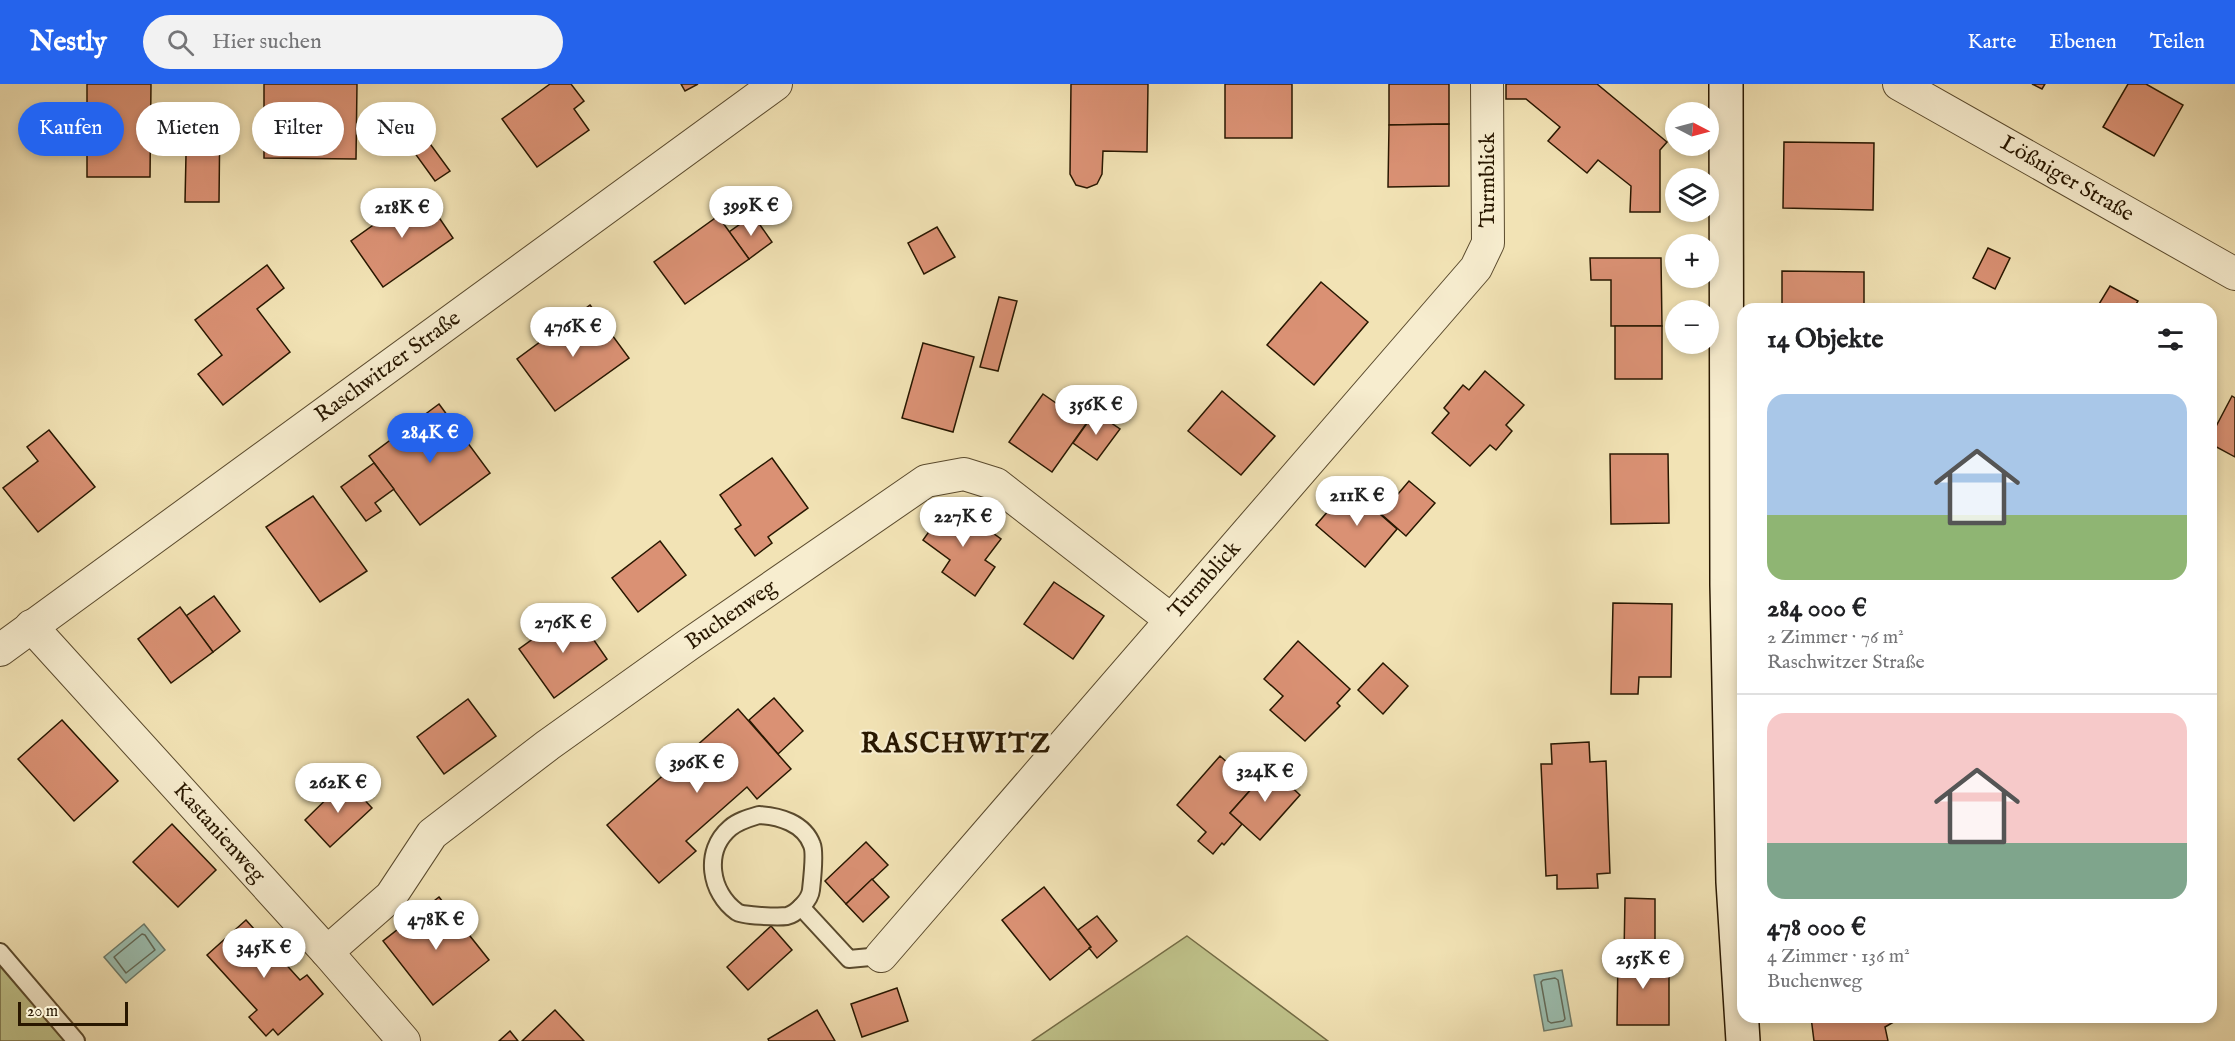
<!DOCTYPE html>
<html lang="de">
<meta charset="utf-8">
<style>
body{margin:0;font-family:"IM FELL English",serif;background:#f2f2f2;color:#202124;height:100vh;display:flex;flex-direction:column;font-size:22px;white-space:nowrap}
*{box-sizing:border-box;margin:0}
p{font-size:20px;color:#757577}
.icon{flex:none;width:33px;height:33px;fill:none;stroke:currentColor;stroke-width:2;stroke-linecap:round;stroke-linejoin:round}
.map{position:relative;flex:1;overflow:hidden}
.sheet{position:absolute;left:1737px;top:219px;width:480px;height:720px;display:flex;flex-direction:column;background:#fff;border-radius:18px;box-shadow:0 3px 9px #0003}
.sheet>*{flex:none}
.banner{position:absolute;left:18px;top:18px;width:570px;height:54px;display:flex;gap:12px}
.needle{width:39px;rotate:96deg}
.tools{position:absolute;left:1665px;top:18px;display:grid;gap:12px}
.tools a{display:grid;place-items:center;width:54px;height:54px;border-radius:50%;background:#fff;box-shadow:0 3px 9px #0003;font-size:30px}
.scale{position:absolute;left:18px;bottom:15px;width:110px;box-sizing:border-box;padding-left:6px;border:3px solid #281700;border-top:0;font-size:16px;line-height:21px;white-space:nowrap;color:#281700;-webkit-text-stroke:4px #f7edcf;paint-order:stroke}
.price{position:absolute;translate:-50% -51px;padding:0 14px;border-radius:21px;background:#fff;color:#222;font-size:20px;line-height:39px;filter:drop-shadow(0 2px 3px #0008)}
.price::after{content:'';position:absolute;left:50%;top:36px;width:18px;height:14px;margin-left:-9px;background:inherit;clip-path:polygon(0 0,100% 0,50% 100%)}
.price.current{background:#2563eb;color:#fff}
ul{padding:0;list-style:none}
li{display:grid;align-content:center;gap:12px;height:318px;padding:0 30px}
li+li{border-top:2px solid #e0e0e0}
li span{display:grid;place-items:center;height:186px;border-radius:18px;color:#555}
li>.icon{margin-inline-start:auto}
span .icon{width:108px;height:108px;fill:#fffc;stroke-width:1}
li b{font-size:26px}
h2{display:flex;justify-content:space-between;align-items:center;height:72px;padding:0 30px;font-size:26px}
.tag{padding:0 21px;border-radius:27px;background:#fff;box-shadow:0 3px 9px #0003;font-size:21px;line-height:54px}
.tag.current{background:#2563eb;color:#fff}
header{display:flex;align-items:center;gap:36px;box-sizing:border-box;height:84px;padding:0 30px;background:#2563eb;color:#fff}
header strong{font-size:28px}
nav{display:flex;gap:33px;margin-inline-start:auto;font-size:21px}
.search{width:420px;height:54px;background:#f2f2f2;display:flex;align-items:center;gap:15px;box-sizing:border-box;padding:0 21px;border-radius:33px;color:#757577;font-size:22px}
.map>svg:first-child{display:block}
</style>
<header>
<strong>Nestly</strong>
<div class="search"><svg class="icon" aria-label="search" viewBox="0 0 24 24"><circle cx="10" cy="10" r="6"/><path d="M15 15l6 6"/></svg>Hier suchen</div>
<nav><a>Karte</a><a>Ebenen</a><a>Teilen</a></nav>
</header>
<div class="map">
<svg width="2235" height="957" viewBox="0 0 2235 957">
<rect width="100%" height="100%" fill="#f2e3b5"/>
<filter id="stains"><feTurbulence type="fractalNoise" baseFrequency=".00333" numOctaves="4"/><feColorMatrix values="0 0 0 0 .2 0 0 0 0 .09 0 0 0 0 .02 0 0 0 .5 -.17"/></filter>
<radialGradient id="worn" r=".72"><stop offset=".6" stop-color="#630" stop-opacity="0"/><stop offset="1" stop-color="#630" stop-opacity=".3"/></radialGradient>
<g fill="#bfc28a" stroke="#746c45" stroke-width="1.5">
<polygon points="1187,852 1328,957 1032,957"/>
<polygon points="0,868 76,957 0,957"/>
</g>
<g fill="#9bbeb0" stroke="#6d7b6a" stroke-width="1.5">
<polygon points="144,840 165,866 126,899 104,873"/>
<polygon points="1562,886 1572,942 1544,947 1534,891"/>
</g>
<g fill="none" stroke-linecap="round" stroke-linejoin="round">
<g stroke="#626a58" stroke-width="1.5">
<polygon points="142,850 145,851 155,866 126,889 114,873"/>
<polygon points="1555,894 1558,896 1565,935 1563,937 1551,939 1548,937 1541,898 1543,896"/>
</g>
</g>
<g fill="#da9174" stroke="#281700" stroke-width="1.5">
<polygon points="87,0 151,0 150,93 87,93"/>
<polygon points="264,0 357,0 356,75 264,74"/>
<polygon points="550,0 571,0 584,17 574,25 589,46 537,83 502,35"/>
<polygon points="681,0 698,0 685,7"/>
<polygon points="1071,0 1148,0 1147,68 1103,67 1102,90 1097,100 1087,104 1076,101 1070,90"/>
<rect x="1225" y="0" width="67" height="54"/>
<polygon points="1389,0 1449,0 1449,40 1389,41"/>
<polygon points="1506,0 1597,0 1667,58 1660,66 1660,128 1630,128 1631,102 1598,76 1587,89 1548,57 1560,43 1526,15 1506,15"/>
<polygon points="2032,0 2045,0 2042,5"/>
<polygon points="2128,0 2146,0 2183,21 2154,72 2103,43"/>
<polygon points="187,24 220,24 219,118 185,118"/>
<polygon points="1449,40 1449,102 1388,103 1389,41"/>
<polygon points="428,57 450,87 435,97 414,68"/>
<polygon points="1784,58 1874,59 1873,126 1783,124"/>
<polygon points="421,107 453,154 383,203 351,157"/>
<polygon points="753,131 772,158 749,175 729,148"/>
<polygon points="718,132 749,175 685,220 654,178"/>
<polygon points="937,143 955,173 924,190 908,159"/>
<polygon points="1988,164 2010,174 1995,205 1973,194"/>
<polygon points="1590,174 1661,174 1662,242 1611,242 1611,196 1591,196"/>
<polygon points="267,181 284,204 257,225 290,268 223,321 198,290 222,271 195,236"/>
<polygon points="1782,187 1864,188 1864,225 1782,225"/>
<polygon points="1321,198 1368,238 1314,301 1267,261"/>
<polygon points="2110,202 2138,217 2133,225 2096,225"/>
<polygon points="999,213 1017,217 998,287 980,283"/>
<polygon points="590,221 629,274 555,327 517,275"/>
<rect x="1615" y="242" width="47" height="53"/>
<polygon points="923,259 974,273 953,348 902,334"/>
<polygon points="1485,287 1524,321 1506,341 1512,347 1496,366 1490,361 1470,382 1432,349 1449,329 1444,324 1463,301 1469,306"/>
<polygon points="1222,307 1275,352 1241,391 1188,347"/>
<polygon points="1043,310 1086,340 1052,388 1009,358"/>
<polygon points="2232,312 2235,314 2235,373 2211,360 2211,352"/>
<polygon points="439,320 490,389 420,441 369,372"/>
<polygon points="1095,328 1120,345 1097,376 1073,359"/>
<polygon points="49,346 95,403 38,448 3,404 38,377 27,363"/>
<polygon points="1610,370 1668,370 1669,439 1611,440"/>
<polygon points="772,374 808,424 768,453 772,459 755,472 735,445 741,441 720,411"/>
<polygon points="374,379 394,405 375,419 381,427 366,437 341,403"/>
<polygon points="1409,397 1435,419 1406,452 1381,430"/>
<polygon points="1349,403 1397,445 1365,483 1316,441"/>
<polygon points="313,412 367,487 320,518 266,443"/>
<polygon points="950,418 1001,455 985,476 995,483 975,512 942,488 950,476 923,456"/>
<polygon points="660,457 686,491 638,528 612,494"/>
<polygon points="1054,498 1104,532 1073,575 1024,540"/>
<polygon points="214,512 240,547 213,568 186,532"/>
<polygon points="1613,519 1672,520 1671,593 1639,593 1638,610 1611,610"/>
<polygon points="180,523 213,568 171,599 138,555"/>
<polygon points="573,526 607,575 554,614 519,565"/>
<polygon points="1298,557 1350,605 1337,619 1340,622 1305,657 1270,626 1283,612 1264,595"/>
<polygon points="1383,579 1408,602 1383,630 1358,606"/>
<polygon points="774,614 803,647 778,670 749,636"/>
<polygon points="468,615 496,652 444,690 417,653"/>
<polygon points="738,625 791,685 757,715 747,703 686,757 696,767 659,799 607,741"/>
<polygon points="62,636 118,697 74,737 18,675"/>
<polygon points="1589,658 1590,678 1606,677 1610,789 1597,790 1598,804 1557,805 1557,791 1546,792 1541,680 1552,680 1551,660"/>
<polygon points="1220,672 1254,702 1230,729 1242,740 1224,761 1222,759 1213,770 1198,757 1206,748 1177,721"/>
<polygon points="1268,681 1300,711 1260,756 1230,729 1254,702 1251,699"/>
<polygon points="346,696 372,724 330,763 305,736"/>
<polygon points="172,740 216,786 178,823 133,778"/>
<polygon points="866,758 888,781 846,820 825,797"/>
<polygon points="872,795 889,813 863,838 846,820"/>
<polygon points="1044,803 1091,863 1050,896 1002,836"/>
<polygon points="439,813 489,876 433,921 383,857"/>
<polygon points="1625,814 1655,815 1655,871 1624,870"/>
<polygon points="1097,832 1117,857 1097,874 1089,864 1091,863 1078,846"/>
<polygon points="246,836 300,896 307,891 323,910 278,951 273,945 266,952 249,933 257,926 207,871"/>
<polygon points="771,842 792,866 748,906 727,883"/>
<polygon points="1618,870 1669,871 1669,941 1617,941"/>
<polygon points="897,904 908,937 862,953 851,920"/>
<polygon points="555,926 584,957 522,957"/>
<polygon points="817,926 835,957 769,957 768,955"/>
<polygon points="1811,933 1900,933 1899,935 1885,943 1888,957 1814,957"/>
<polygon points="510,947 518,957 499,957"/>
</g>
<g fill="none" stroke-linecap="round" stroke-linejoin="round">
<defs>
<g id="lane">
<path d="M759,731C779,732 804,739 812,761C815,768 812,797 811,806C810,816 796,830 787,832C779,833 742,832 737,828C710,809 703,767 730,744C738,737 749,734 759,731Z"/>
<polyline points="801,823 849,875 881,872"/>
<polyline points="0,868 76,957"/>
</g>
<g id="street">
<polyline points="1899,0 2235,190"/>
<polyline points="31,542 327,868 404,957"/>
<polyline points="0,566 776,0"/>
<polyline points="327,868 391,812 432,750 548,661 688,561 926,397 964,390 996,400 1170,535"/>
<path d="M881,872C1079,642 1279,414 1476,184L1488,159L1487,0"/>
</g>
<polyline id="secondary" points="1726,0 1727,501 1733,798 1743,957"/>
</defs>
<use href="#lane" stroke="#5a4a2d" stroke-width="20"/>
<use href="#street" stroke="#5a4a2d" stroke-width="34"/>
<use href="#secondary" stroke="#281700" stroke-width="36"/>
<use href="#lane" stroke="#f7edcf" stroke-width="16"/>
<use href="#street" stroke="#f7edcf" stroke-width="32"/>
<use href="#secondary" stroke="#f7edcf" stroke-width="33"/>
</g>
<g text-anchor="middle" dominant-baseline="central" stroke-width="4.5" stroke-linejoin="round" paint-order="stroke">
<g font-size="22" fill="#281700" stroke="#f7edcf">
<text transform="translate(2067 95) rotate(30)">Lößniger Straße</text>
<text transform="translate(1488 96) rotate(-90)">Turmblick</text>
<text transform="translate(388 283) rotate(-36)">Raschwitzer Straße</text>
<text transform="translate(1205 496) rotate(-48)">Turmblick</text>
<text transform="translate(731 531) rotate(-35)">Buchenweg</text>
<text transform="translate(219 749) rotate(48)">Kastanienweg</text>
</g>
<g font-size="28" font-weight="bold" letter-spacing="1.5" fill="#281700" stroke="#f7edcf">
<text x="956" y="660">RASCHWITZ</text>
</g>
</g>
<rect width="100%" height="100%" filter="url(#stains)"/>
<rect width="100%" height="100%" fill="url(#worn)"/>
</svg>
<div class="tools">
<a><svg class="needle" viewBox="-14 -14 28 28"><path d="M0-13l5 13h-10z" fill="#e53935"/><path d="M0 13l5-13h-10z" fill="#757577"/></svg></a>
<a><svg class="icon" aria-label="layers" viewBox="0 0 24 24"><path d="M12 4l9 5-9 5-9-5zM3 14l9 5 9-5"/></svg></a>
<a>+</a>
<a>−</a>
</div>
<div class="scale">20 m</div>
<b class="price" style="left:751px;top:153px">399K €</b>
<b class="price" style="left:402px;top:155px">218K €</b>
<b class="price" style="left:573px;top:274px">476K €</b>
<b class="price" style="left:1096px;top:352px">356K €</b>
<b class="price current" style="left:430px;top:380px">284K €</b>
<b class="price" style="left:1357px;top:443px">211K €</b>
<b class="price" style="left:963px;top:464px">227K €</b>
<b class="price" style="left:563px;top:570px">276K €</b>
<b class="price" style="left:697px;top:710px">396K €</b>
<b class="price" style="left:1265px;top:719px">324K €</b>
<b class="price" style="left:338px;top:730px">262K €</b>
<b class="price" style="left:436px;top:867px">478K €</b>
<b class="price" style="left:264px;top:895px">345K €</b>
<b class="price" style="left:1643px;top:906px">255K €</b>
<div class="banner">
<a class="tag current">Kaufen</a>
<a class="tag">Mieten</a>
<a class="tag">Filter</a>
<a class="tag">Neu</a>
</div>
<section class="sheet">
<h2>14 Objekte<svg class="icon" aria-label="filters" viewBox="0 0 24 24"><path d="M4 7h16M4 17h16"/><circle cx="9" cy="7" r="2"/><circle cx="15" cy="17" r="2"/></svg></h2>
<ul>
<li><span style="background:linear-gradient(#a9c7e8 65%,#8fb573 0)"><svg class="icon" aria-label="home" viewBox="0 0 24 24"><path d="M3 11l9-7 9 7M6 9v11h12V9"/></svg></span><div><b>284 000 €</b><p>2 Zimmer · 76 m²</p><p>Raschwitzer Straße</p></div></li>
<li><span style="background:linear-gradient(#f6c9c9 70%,#7fa58c 0)"><svg class="icon" aria-label="home" viewBox="0 0 24 24"><path d="M3 11l9-7 9 7M6 9v11h12V9"/></svg></span><div><b>478 000 €</b><p>4 Zimmer · 136 m²</p><p>Buchenweg</p></div></li>
</ul>
</section>
</div>
